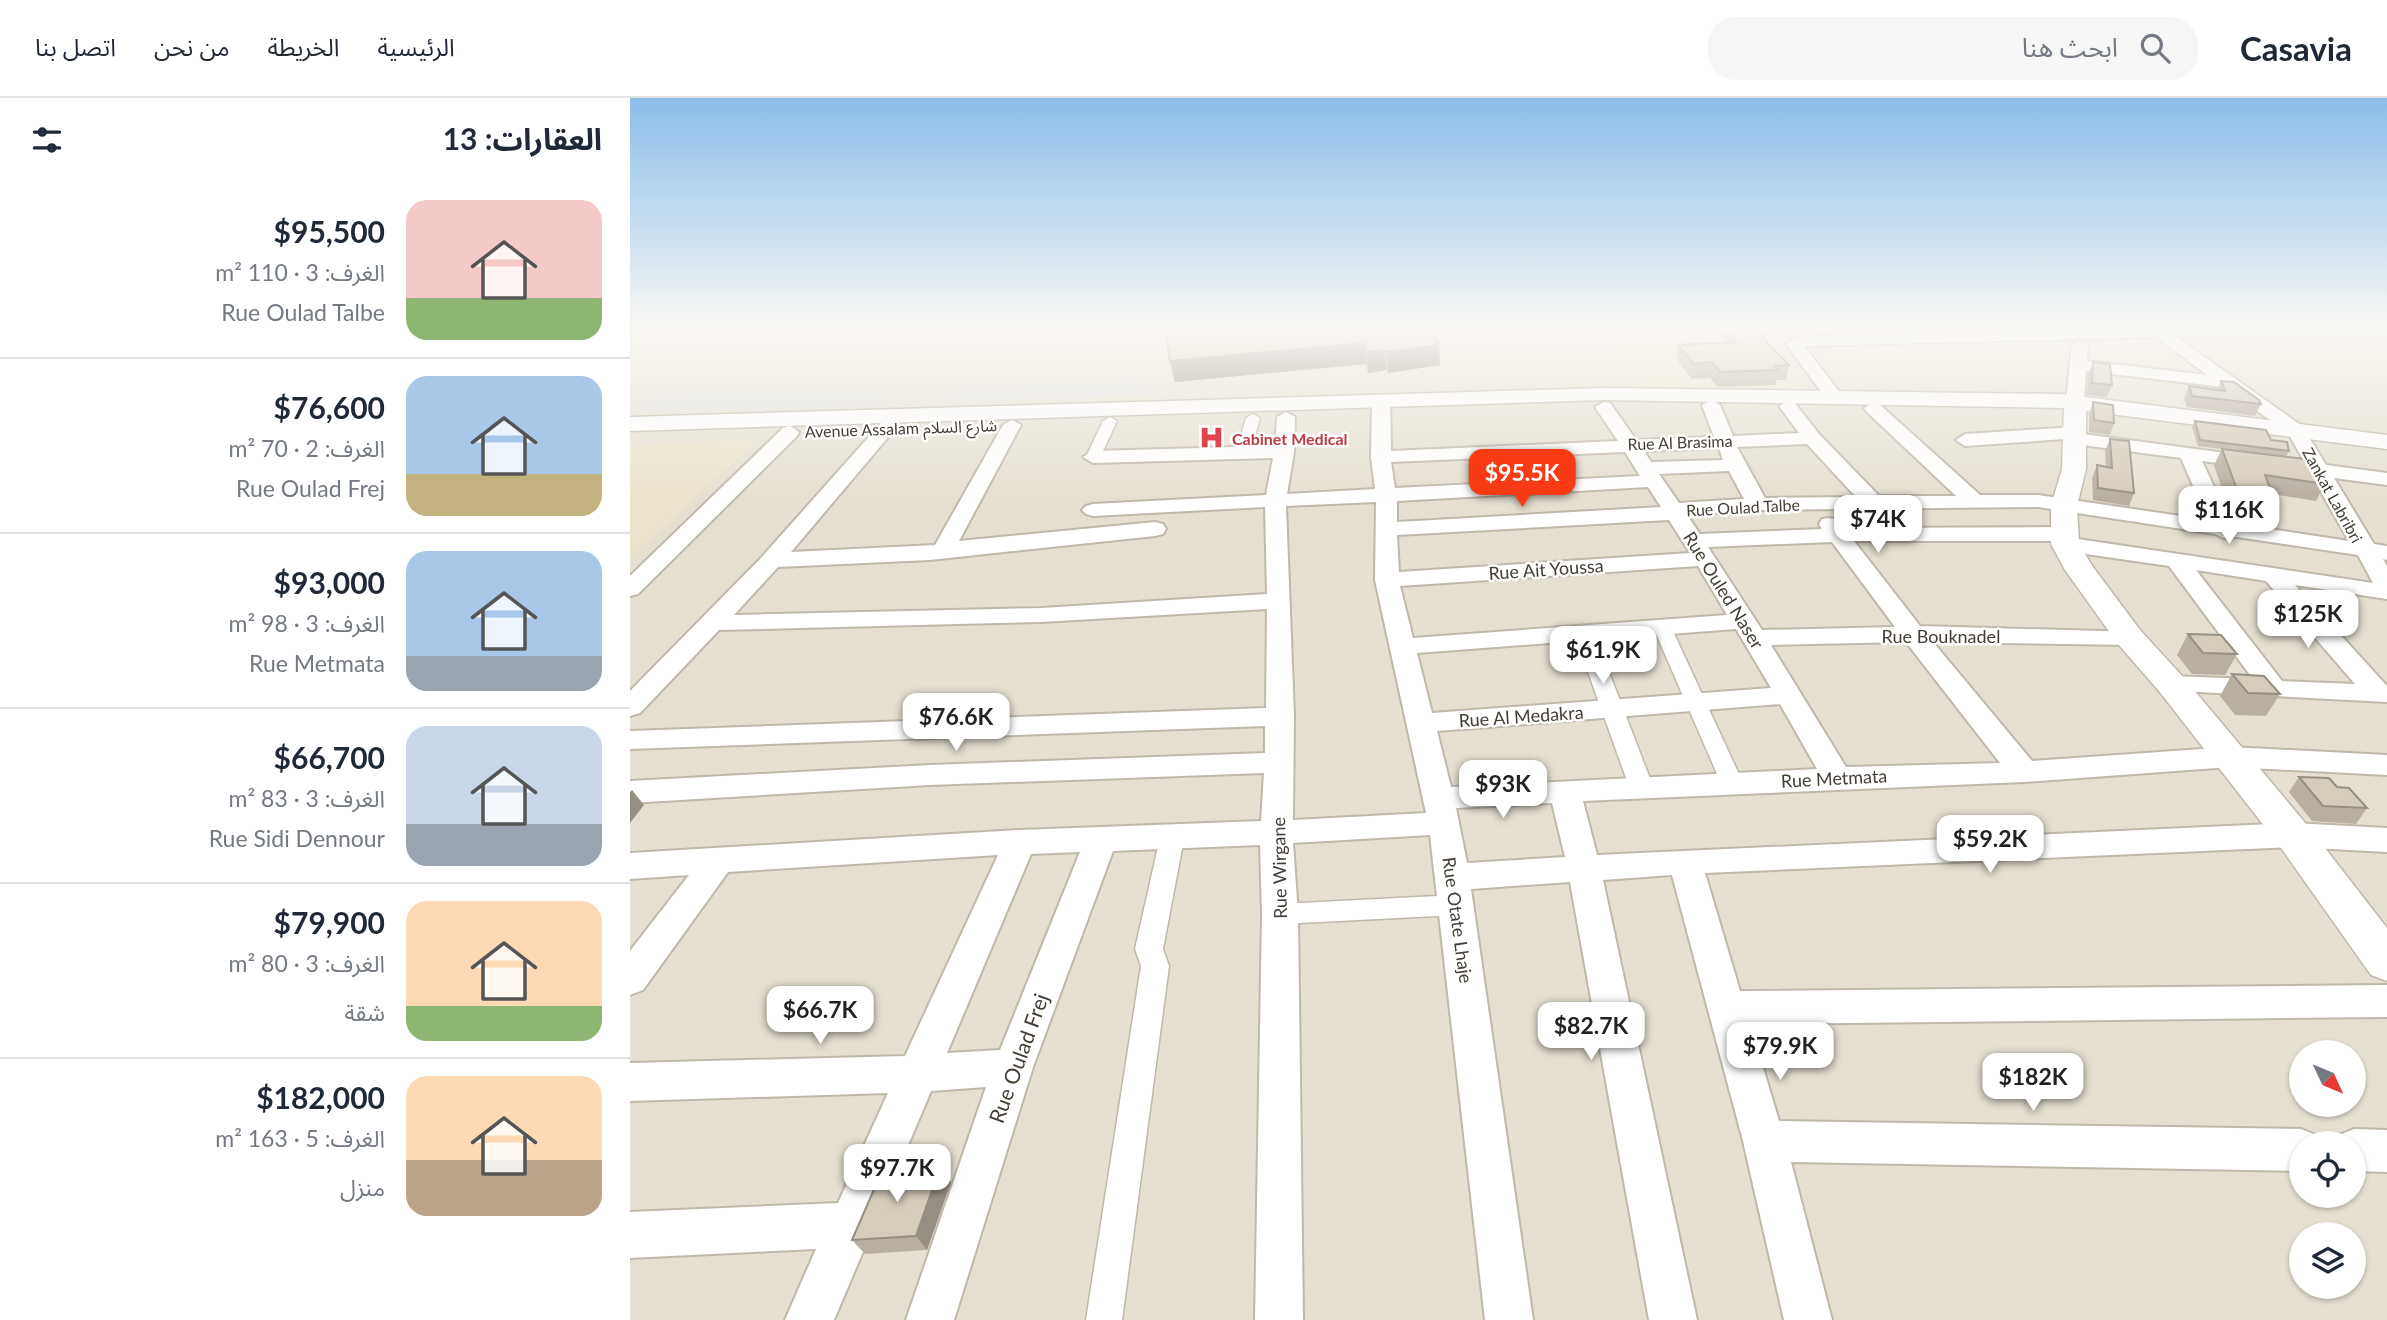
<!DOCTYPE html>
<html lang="ar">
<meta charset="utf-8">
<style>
body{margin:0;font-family:Lato,"Noto Sans Arabic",sans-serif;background:#f6f6f7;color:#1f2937;direction:rtl;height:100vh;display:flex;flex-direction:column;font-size:26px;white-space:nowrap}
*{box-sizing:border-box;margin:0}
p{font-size:23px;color:#747a83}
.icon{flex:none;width:38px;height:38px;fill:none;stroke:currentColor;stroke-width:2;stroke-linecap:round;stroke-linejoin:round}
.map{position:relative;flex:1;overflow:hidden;direction:ltr}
.sheet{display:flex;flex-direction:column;background:#fff;width:630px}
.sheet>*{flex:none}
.needle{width:46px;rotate:134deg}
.controls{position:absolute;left:1659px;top:942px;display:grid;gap:14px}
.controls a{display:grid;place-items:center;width:77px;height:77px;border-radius:50%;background:#fff;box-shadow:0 2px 5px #0004;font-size:35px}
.price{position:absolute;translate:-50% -60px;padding:0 16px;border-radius:14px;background:#fff;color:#222;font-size:23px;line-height:46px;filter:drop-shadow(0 2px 4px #0008)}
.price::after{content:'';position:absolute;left:50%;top:42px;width:21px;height:16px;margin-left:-10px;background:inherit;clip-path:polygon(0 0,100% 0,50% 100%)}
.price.current{background:#f83a15;color:#fff}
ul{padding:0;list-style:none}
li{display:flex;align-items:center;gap:21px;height:175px;padding:0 28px}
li+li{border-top:2px solid #e0e1e3}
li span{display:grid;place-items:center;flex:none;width:196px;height:140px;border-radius:21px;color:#555}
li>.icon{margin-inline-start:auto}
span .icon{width:84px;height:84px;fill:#fffc;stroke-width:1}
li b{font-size:30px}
h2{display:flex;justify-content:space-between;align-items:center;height:84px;padding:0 28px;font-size:30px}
header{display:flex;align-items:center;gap:42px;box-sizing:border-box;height:98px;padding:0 35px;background:#fff;border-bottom:2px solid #e0e1e3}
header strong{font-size:33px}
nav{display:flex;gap:38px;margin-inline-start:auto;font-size:24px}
.search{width:490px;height:63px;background:#f6f6f7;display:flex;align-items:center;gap:18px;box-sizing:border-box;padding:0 24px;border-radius:28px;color:#747a83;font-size:26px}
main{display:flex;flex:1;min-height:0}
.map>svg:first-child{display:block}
</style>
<header>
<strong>Casavia</strong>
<div class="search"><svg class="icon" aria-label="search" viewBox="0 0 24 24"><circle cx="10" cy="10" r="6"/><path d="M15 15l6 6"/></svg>ابحث هنا</div>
<nav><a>الرئيسية</a><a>الخريطة</a><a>من نحن</a><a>اتصل بنا</a></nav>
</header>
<main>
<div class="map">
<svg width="1757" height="1222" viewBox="0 0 1757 1222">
<rect width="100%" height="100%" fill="#f2eee4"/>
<path fill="#e6e0d2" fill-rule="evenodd" d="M0,231H1757V1222H0ZM1671,954H1724V1006H1671ZM1671,1045H1724V1097H1671ZM1671,1136H1724V1188H1671Z"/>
<g fill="#ebe3cd">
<polygon points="982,231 1129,231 1176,292 1013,290"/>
<polygon points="127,342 0,461 0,348"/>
</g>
<g fill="#e2e0dc">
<polygon points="510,282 507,285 522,286 519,297 308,305 324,289"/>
<polygon points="268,290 242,309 0,314 0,311 29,295"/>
</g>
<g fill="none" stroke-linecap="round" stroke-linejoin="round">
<defs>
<g id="pedestrian">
<polygon points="623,316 630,320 620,355 613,359 608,358 606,355 616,320"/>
<polygon points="480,319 487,323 470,359 463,363 458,362 456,359 473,323"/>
<polygon points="1032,523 1041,529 1113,685 1110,691 1102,693 1094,691 1091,685 1023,529"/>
<polygon points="954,529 964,535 1024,691 1020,697 1012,699 1004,697 1000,691 944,535"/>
<polygon points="542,731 551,734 554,740 533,851 539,868 492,1222 456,1222 511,868 505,851 530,740 533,734"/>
<polygon points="827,797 836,800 840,807 836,814 827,817 650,826 641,823 637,816 641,809 650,806"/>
</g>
<g id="minor">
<path d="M1435,231H1757V239H1546L1672,328L1696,367L1757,375V387L1704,380L1744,446L1757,448V462L1753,461L1757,468V501L1665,487L1757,588V604L1531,592L1527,586L1531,580L1541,578L1623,581L1539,468L1435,453L1427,451L1424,446L1426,443H1224L1290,528L1508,534L1512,539L1508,544L1499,547L1303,544L1402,663L1600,649L1757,657V677L1600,669L1394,684L953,703L967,757L1663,725L1757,730V754L1663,749L1075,775L1110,893L1757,887V919L1120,926L1149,1023L1671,1031L1686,1037L1689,1045H1671V1073L1161,1064L1202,1222H1154L1113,1043L1042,777L973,782L1067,1222H1019L940,784L841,791L903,1222H855L800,737L663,745L668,816L673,1222H625L632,816L630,747L483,753L403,969L324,1222H276L356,989L301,993L204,1222H155L186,1151L0,1160V1114L208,1105L258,995L0,1003V965L275,958L368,757L98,774L13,892L0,897V853L59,777L0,781V755L390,732L631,723L634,675L300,687L0,705V683L300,667L635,655V628L0,651V633L636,610L637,511L411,524L89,532L10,615L0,618V593L129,462L261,314H273L276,318L161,454L305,447L373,327L382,322L391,327L329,443L525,424L533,426L536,431L533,436L525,438L300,462L148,469L104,517L411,510L637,496L635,409L463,418L456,416L452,412L456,408L463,406L636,397L643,360L463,365L453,359L463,353L645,348L647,319L656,314L665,319L664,354L657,396L745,391L741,359L742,302L751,297L760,302L761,353L988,343L965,309L974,304L980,305L1006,342L1084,339L1072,307L1081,302L1090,307L1103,338L1169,335L1149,308L1158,303L1164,304L1189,336L1249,398H1326L1237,314L1234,310L1243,305L1249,306L1350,397H1408L1578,422L1551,360L1444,346L1435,341L1335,348L1326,342L1335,336L1444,329L1451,331L1453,336L1633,360L1636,364L1633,368L1626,370L1572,363L1601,425L1719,443L1682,378L1669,375L1666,371L1675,365L1658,335L1594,289L1456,273L1454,304L1445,309L1439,308L1436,304L1442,248L1450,243L1458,248L1457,263L1577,277L1526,239L1174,248L1214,300L1205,305L1199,304L1156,246L1166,239ZM1177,346L1226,399L1135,400L1107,349ZM1089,350L1093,362L1021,364L1014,353ZM995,354L1010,378L765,390L761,364ZM1099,373L1114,401L1049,405L1029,376ZM1018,389L1031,409L767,424V403ZM746,404L745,482L796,715L663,722L664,618L656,408ZM1408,409L1585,436L1594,440L1600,438L1728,457L1743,485L1441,440L1444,436L1441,431L1433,429L1214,430C1207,421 1204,419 1192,421L1189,426L1192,431L1070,436L1057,417L1128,412ZM1039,422L1060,455L769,474L767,437ZM1202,444L1265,529L1132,532L1078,449ZM1068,468L1097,517L783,540L770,488ZM1566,472L1636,483L1725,586L1652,583ZM1106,531L1141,590L802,615L787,555ZM1276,544L1370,665L1216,669L1141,547ZM1150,606L1187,671L821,689L807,633ZM922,705L935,759L837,765L826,710ZM450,754L370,952L317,955L401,756Z"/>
<polygon points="160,328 169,334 167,338 8,496 0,498 0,478 153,330"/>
<polygon points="1724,1031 1757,1032 1757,1074 1724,1073 1724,1045 1706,1045 1709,1037"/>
</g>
<polygon id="tertiary" points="974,290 1431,296 1757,337 1757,351 1456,313 1456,371 1447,408 1449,446 1463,469 1510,532 1553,579 1677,727 1757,830 1757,883 1741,877 1649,747 1529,593 1488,546 1435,472 1421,446 1421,408 1432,371 1434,310 974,302 0,333 0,319"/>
</defs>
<use href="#pedestrian" stroke="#c0b8aa" stroke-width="3"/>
<use href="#minor" stroke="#c0b8aa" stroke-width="4"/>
<use href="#tertiary" stroke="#c0b8aa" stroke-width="3"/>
<use href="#pedestrian" fill="#fff" fill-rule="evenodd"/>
<use href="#minor" fill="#fff" fill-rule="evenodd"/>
<use href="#tertiary" fill="#fff" fill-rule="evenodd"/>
</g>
<g fill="#b8afa2">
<polygon points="799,231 810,267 758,275 756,272 738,275 736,266 545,284 540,263"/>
<polygon points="1087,231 1127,231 1141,249 1159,267 1156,282 1146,282 1146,287 1088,289 1080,280 1062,281 1047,262 1048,247 1096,245"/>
<polygon points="1183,231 1259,231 1258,233 1189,236"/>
<polygon points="1463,264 1482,287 1477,299 1457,297 1458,276"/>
<polygon points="1591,283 1631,306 1625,318 1557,309 1554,300 1559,288 1587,292"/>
<polygon points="1463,304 1484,325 1480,337 1459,334 1459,316"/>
<polygon points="1565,323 1659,353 1656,359 1695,386 1686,403 1642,396 1648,411 1639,428 1603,423 1584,367 1592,351 1568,348 1562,329"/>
<polygon points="1480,341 1504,395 1499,408 1463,402 1462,380 1467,367 1476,369 1475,353"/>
<polygon points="1558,536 1607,556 1595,577 1562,576 1547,557"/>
<polygon points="1602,576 1650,596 1636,618 1605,617 1590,598"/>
<polygon points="1669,679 1707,689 1737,710 1726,726 1682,723 1659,694"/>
<polygon points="310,1069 321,1084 297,1152 235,1156 222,1142"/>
</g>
<g fill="#968f84">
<polygon points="734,245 736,266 545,284 540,263"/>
<polygon points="809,247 810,267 758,275 757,254"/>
<polygon points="754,252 756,272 738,275 737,254"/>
<polygon points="2,692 14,707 0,725 0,694"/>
<polygon points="310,1069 321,1084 297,1152 286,1138"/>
</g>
<g fill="#d6ccbc" stroke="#968f84" stroke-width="2">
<polygon points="535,231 799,231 809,247 757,254 754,252 737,254 734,245 540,263"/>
<polygon points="1098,231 1127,231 1141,249 1159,267 1144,268 1148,272 1090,274 1082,264 1064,266 1048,247 1107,244"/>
<polygon points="1463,264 1480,266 1482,287 1462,285"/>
<polygon points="1591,283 1604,284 1629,302 1631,306 1562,298 1559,288 1595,293"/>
<polygon points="1463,304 1483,307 1484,325 1464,322"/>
<polygon points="1565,323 1636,332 1641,342 1657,344 1659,353 1570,342"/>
<polygon points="1480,341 1499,343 1504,395 1468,390 1467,367 1482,370"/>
<polygon points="1592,351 1684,362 1695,386 1635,377 1648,411 1612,405"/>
<polygon points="1558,536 1591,537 1607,556 1573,555"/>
<polygon points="1602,576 1634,578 1650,596 1618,595"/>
<polygon points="1669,679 1699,680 1707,689 1719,690 1737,710 1693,708"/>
<polygon points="310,1069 286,1138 222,1142 252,1073"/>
</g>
<linearGradient id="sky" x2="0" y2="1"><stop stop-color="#8bbeeb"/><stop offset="0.57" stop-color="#f9f7f3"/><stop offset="1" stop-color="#f9f7f3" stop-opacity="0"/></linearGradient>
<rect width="1757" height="402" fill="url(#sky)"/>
<defs>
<symbol id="hospital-bare" viewBox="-9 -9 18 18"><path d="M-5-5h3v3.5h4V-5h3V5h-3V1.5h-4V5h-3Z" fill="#e0444e" stroke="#fff" stroke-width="2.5" paint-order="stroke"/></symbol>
</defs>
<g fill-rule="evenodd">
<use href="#hospital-bare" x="564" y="322" width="35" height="35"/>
</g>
<g text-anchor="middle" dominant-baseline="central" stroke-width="5" stroke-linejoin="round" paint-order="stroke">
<g font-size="16" fill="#443e34" stroke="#fff">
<text transform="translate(271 330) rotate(-2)">Avenue Assalam شارع السلام</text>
<text transform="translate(1050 344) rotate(-2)">Rue Al Brasima</text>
<text transform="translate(1703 397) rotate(61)">Zankat Labribri</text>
<text transform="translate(1113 409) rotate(-3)">Rue Oulad Talbe</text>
</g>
<g font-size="16" font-weight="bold" fill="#be3a42" stroke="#fff" text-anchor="start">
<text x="602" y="340">Cabinet Medical</text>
</g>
<g font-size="18" fill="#443e34" stroke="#fff">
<text transform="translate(916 471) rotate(-4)">Rue Ait Youssa</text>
<text transform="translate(1094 492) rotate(58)">Rue Ouled Naser</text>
<text x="1311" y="538">Rue Bouknadel</text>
<text transform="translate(891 618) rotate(-4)">Rue Al Medakra</text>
<text transform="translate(1204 680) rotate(-3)">Rue Metmata</text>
<text transform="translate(649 770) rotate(-91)">Rue Wirgane</text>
<text transform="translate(828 822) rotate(82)">Rue Otate Lhaje</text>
</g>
<g font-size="21" fill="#443e34" stroke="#fff">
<text transform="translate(388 960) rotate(-70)">Rue Oulad Frej</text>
</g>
</g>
</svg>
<div class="controls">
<a><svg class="needle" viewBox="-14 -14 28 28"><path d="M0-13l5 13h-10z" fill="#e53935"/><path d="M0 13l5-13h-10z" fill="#747a83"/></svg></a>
<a><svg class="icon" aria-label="locate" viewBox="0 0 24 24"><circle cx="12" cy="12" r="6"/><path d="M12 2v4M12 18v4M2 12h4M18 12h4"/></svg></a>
<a><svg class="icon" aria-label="layers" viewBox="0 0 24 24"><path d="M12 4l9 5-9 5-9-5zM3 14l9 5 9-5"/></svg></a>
</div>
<b class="price current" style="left:892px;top:411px">$95.5K</b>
<b class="price" style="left:1599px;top:448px">$116K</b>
<b class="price" style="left:1248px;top:457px">$74K</b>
<b class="price" style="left:1678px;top:552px">$125K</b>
<b class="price" style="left:973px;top:588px">$61.9K</b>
<b class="price" style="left:326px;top:655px">$76.6K</b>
<b class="price" style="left:873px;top:722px">$93K</b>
<b class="price" style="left:1360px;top:777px">$59.2K</b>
<b class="price" style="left:190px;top:948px">$66.7K</b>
<b class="price" style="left:961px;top:964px">$82.7K</b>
<b class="price" style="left:1150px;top:984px">$79.9K</b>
<b class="price" style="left:1403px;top:1015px">$182K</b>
<b class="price" style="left:267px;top:1106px">$97.7K</b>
</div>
<section class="sheet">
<h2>العقارات: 13<svg class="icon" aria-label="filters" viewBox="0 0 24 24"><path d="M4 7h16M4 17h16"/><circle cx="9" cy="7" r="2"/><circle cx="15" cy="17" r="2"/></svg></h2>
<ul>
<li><span style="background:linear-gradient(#f6c9c9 70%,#8fb573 0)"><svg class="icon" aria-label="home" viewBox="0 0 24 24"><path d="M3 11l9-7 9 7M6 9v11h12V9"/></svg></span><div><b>$95,500</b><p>الغرف: 3 · 110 m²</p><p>Rue Oulad Talbe</p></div></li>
<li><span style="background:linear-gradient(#a9c7e8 70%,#c2b280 0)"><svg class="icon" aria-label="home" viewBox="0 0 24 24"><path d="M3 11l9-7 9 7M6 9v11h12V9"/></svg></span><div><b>$76,600</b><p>الغرف: 2 · 70 m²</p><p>Rue Oulad Frej</p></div></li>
<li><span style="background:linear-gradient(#a9c7e8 75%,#9aa5b1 0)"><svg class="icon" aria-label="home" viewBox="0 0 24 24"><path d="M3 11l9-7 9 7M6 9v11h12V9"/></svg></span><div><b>$93,000</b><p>الغرف: 3 · 98 m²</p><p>Rue Metmata</p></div></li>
<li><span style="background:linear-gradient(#c9d6e8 70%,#9aa5b1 0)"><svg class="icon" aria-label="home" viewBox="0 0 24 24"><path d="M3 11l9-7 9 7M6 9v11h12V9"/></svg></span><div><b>$66,700</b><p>الغرف: 3 · 83 m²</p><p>Rue Sidi Dennour</p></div></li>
<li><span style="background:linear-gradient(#ffd9b3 75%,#8fb573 0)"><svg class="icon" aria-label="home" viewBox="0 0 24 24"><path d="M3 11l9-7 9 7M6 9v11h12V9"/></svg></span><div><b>$79,900</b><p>الغرف: 3 · 80 m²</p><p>شقة</p></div></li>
<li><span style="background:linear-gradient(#ffd9b3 60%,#b9a48a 0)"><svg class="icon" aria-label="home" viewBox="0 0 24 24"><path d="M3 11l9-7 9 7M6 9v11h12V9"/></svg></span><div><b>$182,000</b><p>الغرف: 5 · 163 m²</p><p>منزل</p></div></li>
</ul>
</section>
</main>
